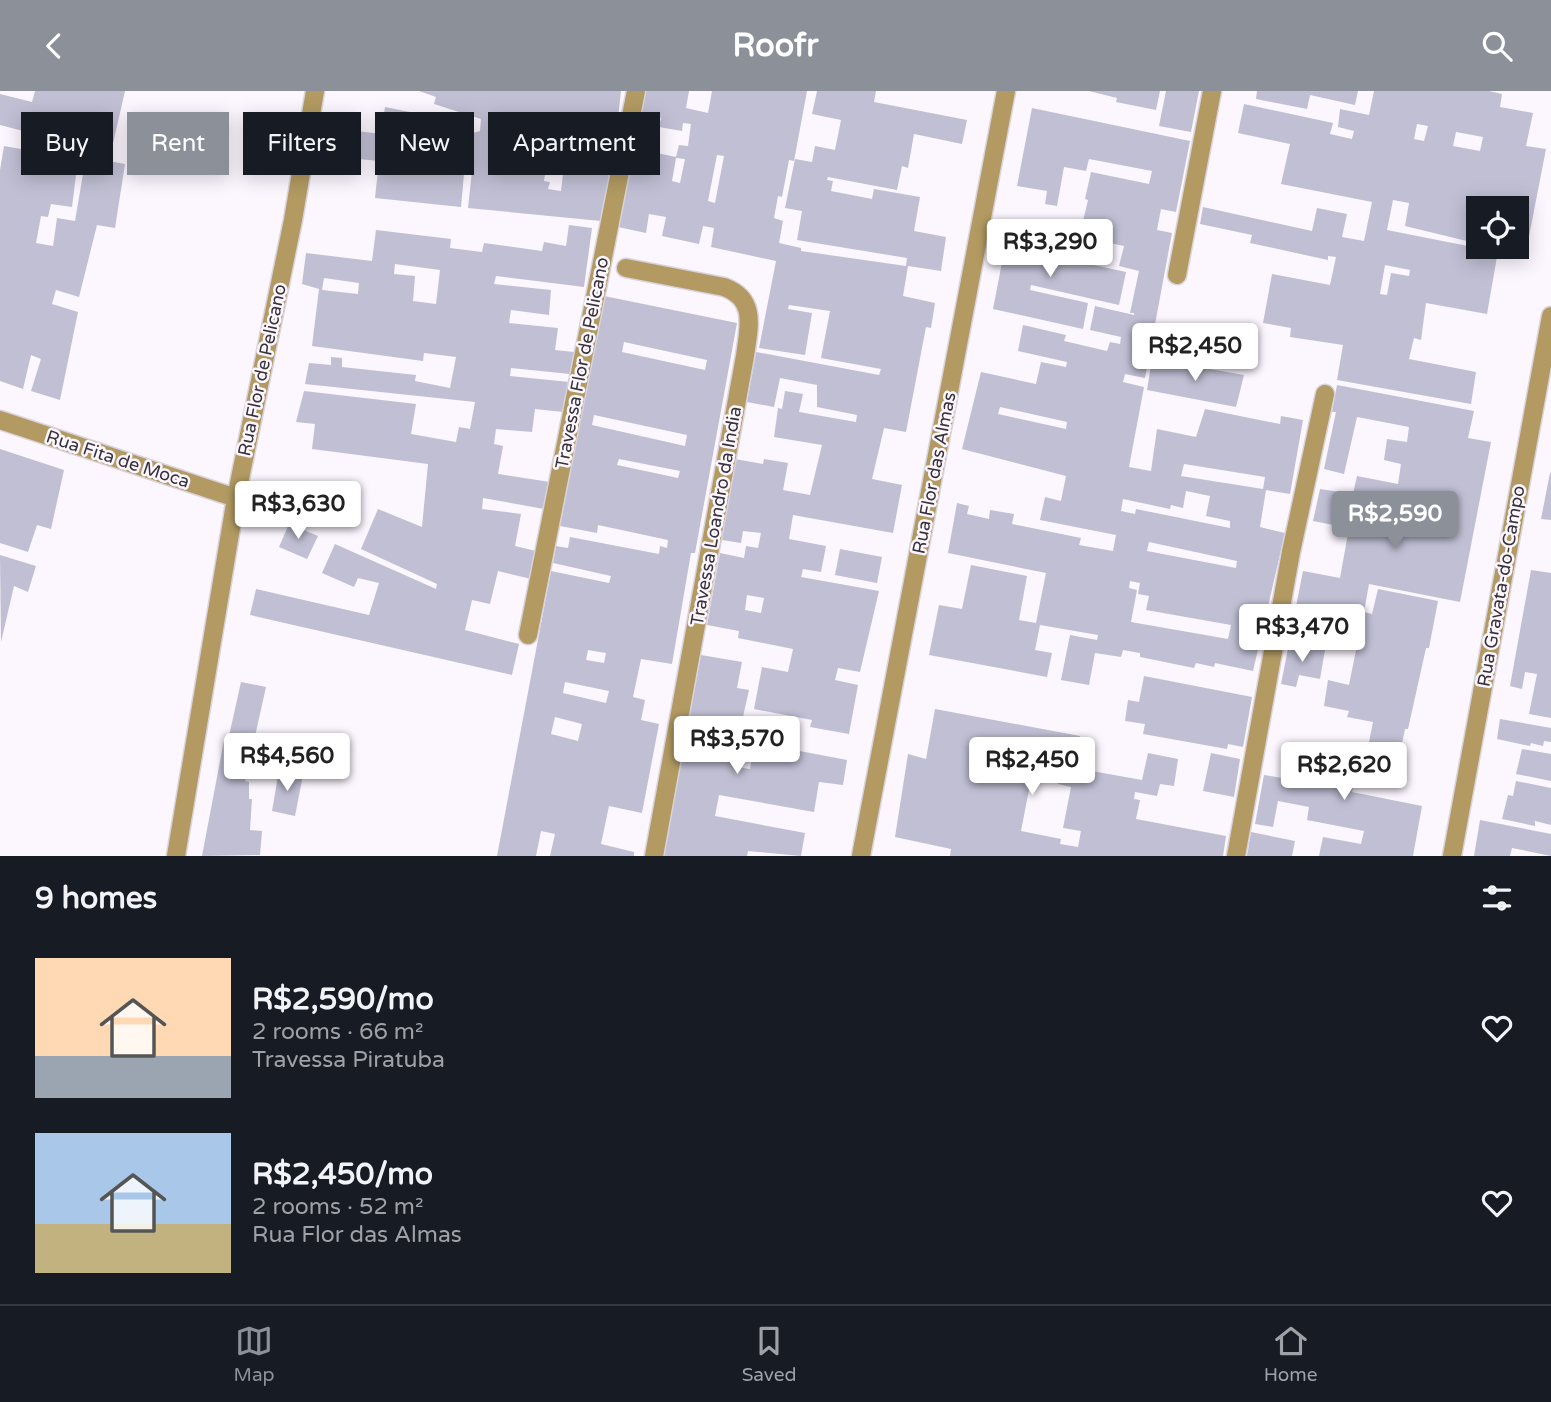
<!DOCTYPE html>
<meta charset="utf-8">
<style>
body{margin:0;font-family:"Varela Round",sans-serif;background:#242831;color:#f1f3f6;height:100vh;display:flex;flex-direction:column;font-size:26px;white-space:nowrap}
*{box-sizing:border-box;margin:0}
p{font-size:23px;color:#9ea1a6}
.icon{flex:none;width:38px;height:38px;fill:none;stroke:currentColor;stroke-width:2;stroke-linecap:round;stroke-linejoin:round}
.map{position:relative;height:765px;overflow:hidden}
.side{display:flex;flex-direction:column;background:#171b24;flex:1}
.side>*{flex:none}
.top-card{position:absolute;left:21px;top:21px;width:700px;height:63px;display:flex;gap:14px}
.tools{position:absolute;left:1466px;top:105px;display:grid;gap:14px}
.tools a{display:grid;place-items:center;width:63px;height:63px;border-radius:0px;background:#171b24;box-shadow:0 4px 18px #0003;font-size:35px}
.price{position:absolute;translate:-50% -60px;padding:0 16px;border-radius:7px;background:#fff;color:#222;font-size:23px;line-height:46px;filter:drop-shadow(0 2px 4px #0008)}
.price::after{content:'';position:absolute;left:50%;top:42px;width:21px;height:16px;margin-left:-10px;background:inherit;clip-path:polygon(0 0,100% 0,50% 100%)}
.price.on{background:#8c9099;color:#fff}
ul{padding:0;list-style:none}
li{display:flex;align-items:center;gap:21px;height:175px;padding:0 35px}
li span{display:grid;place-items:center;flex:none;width:196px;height:140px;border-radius:0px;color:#555}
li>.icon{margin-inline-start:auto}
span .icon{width:84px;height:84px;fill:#fffc;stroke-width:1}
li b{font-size:30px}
h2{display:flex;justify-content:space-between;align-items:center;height:84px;padding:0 35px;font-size:30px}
.chip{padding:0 24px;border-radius:0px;background:#171b24;box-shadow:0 4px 18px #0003;font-size:24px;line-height:63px}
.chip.on{background:#8c9099;color:#fff}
header{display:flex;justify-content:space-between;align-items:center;height:91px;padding:0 35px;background:#8c9099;color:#fff;font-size:32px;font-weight:700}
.dock{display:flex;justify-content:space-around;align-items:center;height:98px;border-top:2px solid #363941;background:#171b24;font-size:19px;color:#9ea1a6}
.dock a{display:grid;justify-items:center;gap:4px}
.dock .on{color:#8c9099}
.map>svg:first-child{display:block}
</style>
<header><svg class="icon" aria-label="back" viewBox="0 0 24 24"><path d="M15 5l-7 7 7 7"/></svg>Roofr<svg class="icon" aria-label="search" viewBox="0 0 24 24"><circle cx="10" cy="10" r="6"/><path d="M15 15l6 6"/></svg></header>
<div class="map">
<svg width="1551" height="765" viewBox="0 0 1551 765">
<rect width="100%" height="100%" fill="#fcf6fe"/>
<g fill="#c0bfd4" fill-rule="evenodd">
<polygon points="35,0 125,0 109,70 125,73 115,137 97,134 79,206 56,199 52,213 78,221 60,309 31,300 41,268 31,264 23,298 0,290 0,79 4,55 78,68 72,116 51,113 48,126 41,125 36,152 53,155 57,127 75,130 86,65 68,62 70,52 0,34 0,3 32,11"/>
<path d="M419,0H621L613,71L601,130L468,117L472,80L423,75V78L464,83L461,116L375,107L379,70L338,66L341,38L381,43L385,16L470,33L469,43L480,40L481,28L434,13L436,6ZM548,63L565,65L561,100L548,98L550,91L544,90Z"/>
<path d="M643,0H689L686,17L708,22L712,0H807L794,70L789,69L782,106L778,105L774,127L783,130L779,152L801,157V160L906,175L907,167L797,149L802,120L785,117L795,68L812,71L815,55L835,59L841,29L812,23L817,0H876L874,11L967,29L962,53L914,43L908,77L902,75L897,99L828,86L827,89L833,90L831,100L872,108L874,98L920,106L914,140L946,146L941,180L908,175L903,205L935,212L931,237L926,236L906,341L884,337L872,388L902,394L893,442L793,424L789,448L826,455L821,481L803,478L801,486L879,500L860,581L838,577L835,589L858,594L849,643L810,636L812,629L754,618L762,576L788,581L793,558L738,547L739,540L707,534L720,462L744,467L746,455L758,457L761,442L743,440L741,452L722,449L735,368L763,373L764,368L788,372L783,399L810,404L822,354L774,346L778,317L782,318L785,300L803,303L799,321L856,331L857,324L817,316V294L780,287L774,316L747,311L756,261L879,284L881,278L821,267L830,220L789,214L788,218L812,222L805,264L759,257L776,170L711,156L714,137L703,135L699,153L662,145L666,126L649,123L646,142L618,136L633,57L676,66L679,54L688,55L691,33L683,32L682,40L659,36L661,27L639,23ZM717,64L724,65L715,112L708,110ZM676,67L685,68L680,92L672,90ZM747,504L764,507L761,522L745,519Z"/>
<polygon points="1089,0 1160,0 1156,19 1116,11 1117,7"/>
<polygon points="1166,0 1199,0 1191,41 1159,35"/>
<polygon points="1257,0 1358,0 1355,14 1310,4 1307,18 1256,8"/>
<path d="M1374,0H1489L1502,3L1500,16L1533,22L1526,55L1546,58L1525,166L1498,160L1487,223L1426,212L1421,249L1414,247L1409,268L1476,281L1471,313L1337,289L1343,254L1290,246L1291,237L1263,232L1272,183L1330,194L1336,166L1328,165V169L1250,152L1252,144L1200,133L1203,116L1312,140L1317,117L1347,123L1342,146L1364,150L1372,111L1281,93L1290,53L1238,42L1244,13L1333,32L1330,43L1352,48L1354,40L1338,36L1340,18L1369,24ZM1417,33L1428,35L1424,50L1414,48ZM1456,41L1483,46L1480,60L1453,55ZM1393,109L1409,112L1405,135L1479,153V117H1517V156H1494L1493,160L1387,139ZM1385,174L1410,179L1409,185L1391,182L1387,204L1380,203Z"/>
<path d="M1032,17L1190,50L1176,121L1161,118L1157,139L1172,142L1145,287L1125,283L1123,291L1144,296L1129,376L1151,380L1157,338L1196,346L1205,318L1280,333L1281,325L1303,329L1290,403L1266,399L1260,436L1285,442L1253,580L1215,572L1214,576L1196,572L1194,577L1140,566V562L1123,559L1121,566L1095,562L1089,594L1061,589L1070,544L1097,549L1098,544L1040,534L1035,559L1052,562L1047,586L929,564L939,514L962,518L971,474L1027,485L1019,529L1036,532L1046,482L948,462L957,412L969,415L967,423L989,428L990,419L1014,423L1012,433L1081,447L1079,454L1113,460L1116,444L1040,429L1045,406L1061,410L1066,385L962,358L981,281L1036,293L1041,271L1066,276L1067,271L1018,260L1023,234L1066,244L1064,250L1107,260L1110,251L1120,253L1121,246L1090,239L1095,215L1134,224V222H1130L1139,180L1119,175L1124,155L1091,148L1094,132L1083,130L1088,109L1085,108L1091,81L1149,93L1152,80L1089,68L1086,80L1064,76L1057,115L1045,113L1047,100L1017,95ZM1000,316L1067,331L1066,338L998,323ZM1184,373L1265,386L1263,398L1181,385ZM1186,400L1210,405L1206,425L1230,430V437L1136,418L1135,423L1121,420L1123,408L1170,418L1171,414L1183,417ZM1149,451L1237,470L1236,477L1147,460ZM1130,490L1140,492L1138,503L1149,505L1146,519L1231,534L1228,548L1131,531L1137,499L1129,497Z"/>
<polygon points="1010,130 1067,143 1064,160 1040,155 1038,162 1126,181 1119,214 1031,194 1030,199 1088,212 1083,238 993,218"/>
<path d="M569,134L592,137L584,196L496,185L494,193L551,199L549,224L511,219L509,232L558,237L555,259L574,261L570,283L511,277L510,285L569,291L563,321L535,318L532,341L496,338L494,353L503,355L498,383L550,391L544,418L483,407L482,418L521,423L515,455L536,460L531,488L498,480L490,513L472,509L465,539L519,553L512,584L250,524L256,498L369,524L379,492L358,487L354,496L322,482L335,453L436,498L437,493L361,458L378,418L422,436L428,373L312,358L315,333L296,331L304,300L416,313L411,343L456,351L459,336L470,338L475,311L305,293L309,272L331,274V266L342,267V276L416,284L415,290L450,297L456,266L424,262L423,270L312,255L319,198L302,193L306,162L372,170L376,139L451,148L450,157L482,161L484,152L542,160L544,151L566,155ZM395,173L440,179L436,213L413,210L415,185L394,183ZM324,187L359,192L358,203L322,199Z"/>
<path d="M604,205L737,232L695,462H691L672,573L641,568L633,606L645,609L641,629L659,633L642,722L609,715L601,753L634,761V765H550L555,743L541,740L536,765H497L551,480L609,492L611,485L553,472L556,455L568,457L570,446L659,463L660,455L667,457L668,449L598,434L597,442L560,435ZM624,251L707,269L705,279L622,261ZM594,324L687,344L685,355L592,334ZM619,368L680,380L678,387L617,374ZM588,559L606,562L604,572L586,569ZM565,591L609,600L606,612L563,602ZM555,626L582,633L578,650L551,643Z"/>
<polygon points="1173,234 1234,244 1228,273 1168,262"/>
<polygon points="1152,268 1244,284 1236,316 1147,299"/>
<polygon points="1337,294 1474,320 1468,347 1491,351 1460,511 1369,493 1364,521 1372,523 1378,498 1438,510 1429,557 1426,557 1408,638 1405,638 1401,657 1369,651 1373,631 1347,626 1349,620 1324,615 1328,589 1349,594 1359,544 1293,531 1303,480 1340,487 1349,437 1313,430 1320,398 1353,403 1357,385 1398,393 1401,373 1384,369 1387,348 1407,351 1409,336 1357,326 1344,383 1324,378 1336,321 1332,321"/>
<polygon points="0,358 64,379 51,438 37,434 28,461 0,452"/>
<polygon points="1550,382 1551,382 1551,429 1541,428"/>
<polygon points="289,433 318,445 307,468 279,456"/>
<polygon points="840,458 882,466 877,492 835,484"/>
<polygon points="0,464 36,475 28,501 14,495 1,551"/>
<polygon points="1531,479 1551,482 1551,627 1529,623 1537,583 1525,581 1522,598 1510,595"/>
<polygon points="1289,553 1325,559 1320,588 1299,584 1296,596 1281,593"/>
<polygon points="701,564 742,571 737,597 749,599 732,675 750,678 754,658 762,659 763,653 847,669 843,694 819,691 814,721 719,704 715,725 805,742 801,765 748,760 747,765 663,765"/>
<polygon points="1144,585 1252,606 1243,656 1228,653 1227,658 1143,643 1145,633 1125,630 1128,609 1139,611"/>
<polygon points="241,591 266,596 245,690 249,691 249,708 252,708 250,739 262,740 260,764 202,765 225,644 229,645"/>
<path d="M935,618L1080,645L1074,676L1086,679L1142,689L1148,662L1178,668L1174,695L1160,693L1157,705L1135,701L1134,708L1140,709L1136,728L1226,745L1223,765H950L951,758L895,746L908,663L926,668ZM1052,656L1065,658L1058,693L1071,696L1063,737L1081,740L1078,756L1060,753L1061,748L1021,740L1031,688L979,678L982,663L1048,676Z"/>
<polygon points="1500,628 1551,637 1551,651 1544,650 1543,655 1531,652 1530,655 1497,648"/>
<polygon points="1330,653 1391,663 1387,686 1356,681 1352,701 1422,715 1413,765 1319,765 1323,746 1361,753 1364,740 1307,729 1309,716 1278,710 1273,736 1255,733 1264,684 1289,688 1291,676 1286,675 1288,664 1313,669 1315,657 1329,660"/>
<polygon points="1522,658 1551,663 1551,690 1516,683"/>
<polygon points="1211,662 1240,668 1234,706 1203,700"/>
<polygon points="279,679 303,684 295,725 272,720"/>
<polygon points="1516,690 1551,697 1551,734 1535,730 1535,735 1502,728 1508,704 1513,705"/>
<polygon points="1480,729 1551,743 1551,765 1512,757 1510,765 1474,765"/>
<polygon points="1251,741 1295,750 1292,765 1247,765"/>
</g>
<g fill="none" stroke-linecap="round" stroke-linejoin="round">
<defs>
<g id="minor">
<path d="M626,177L724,196C757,208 749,236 745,265L654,765"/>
<polyline points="1177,184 1212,0"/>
<polyline points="0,329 236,407"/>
<polyline points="528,544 636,0"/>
<polyline points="176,765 236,407 293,129 315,0"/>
<polyline points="861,765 1006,0"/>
<polyline points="1236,765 1291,461 1325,303"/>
<polyline points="1452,765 1551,225"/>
</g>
</defs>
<use href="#minor" stroke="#d9d3db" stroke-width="21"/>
<use href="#minor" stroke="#b29a62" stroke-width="18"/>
</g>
<g text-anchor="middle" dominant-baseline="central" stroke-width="5" stroke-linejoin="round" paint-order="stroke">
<g font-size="18" fill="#38323a" stroke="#fcf6fe">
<text transform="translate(582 272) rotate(-79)">Travessa Flor de Pelicano</text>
<text transform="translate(262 279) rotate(-78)">Rua Flor de Pelicano</text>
<text transform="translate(118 368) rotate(18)">Rua Fita de Moca</text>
<text transform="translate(934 382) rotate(-79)">Rua Flor das Almas</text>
<text transform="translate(716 425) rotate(-80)">Travessa Loandro da India</text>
<text transform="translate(1501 495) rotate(-80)">Rua Gravata-do-Campo</text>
</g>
</g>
</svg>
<div class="tools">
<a><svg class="icon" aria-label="locate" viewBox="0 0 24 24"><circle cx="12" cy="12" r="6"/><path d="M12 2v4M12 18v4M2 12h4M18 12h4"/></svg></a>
</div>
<b class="price" style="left:1050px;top:188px">R$3,290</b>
<b class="price" style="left:1195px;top:292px">R$2,450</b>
<b class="price" style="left:298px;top:450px">R$3,630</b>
<b class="price on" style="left:1395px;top:460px">R$2,590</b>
<b class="price" style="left:1302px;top:573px">R$3,470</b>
<b class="price" style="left:737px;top:685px">R$3,570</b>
<b class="price" style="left:287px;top:702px">R$4,560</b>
<b class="price" style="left:1032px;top:706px">R$2,450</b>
<b class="price" style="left:1344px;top:711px">R$2,620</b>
<div class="top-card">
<a class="chip">Buy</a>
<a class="chip on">Rent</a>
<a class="chip">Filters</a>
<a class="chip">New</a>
<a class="chip">Apartment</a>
</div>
</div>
<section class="side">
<h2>9 homes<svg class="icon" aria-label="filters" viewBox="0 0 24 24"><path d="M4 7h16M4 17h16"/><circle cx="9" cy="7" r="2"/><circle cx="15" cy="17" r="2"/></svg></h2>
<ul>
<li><span style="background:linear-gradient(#ffd9b3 70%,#9aa5b1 0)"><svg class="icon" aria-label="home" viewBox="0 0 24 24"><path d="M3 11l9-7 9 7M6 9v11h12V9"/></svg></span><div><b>R$2,590/mo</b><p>2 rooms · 66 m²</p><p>Travessa Piratuba</p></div><svg class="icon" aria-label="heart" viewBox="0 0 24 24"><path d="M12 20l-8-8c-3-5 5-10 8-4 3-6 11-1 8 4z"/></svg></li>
<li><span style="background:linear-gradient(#a9c7e8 65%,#c2b280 0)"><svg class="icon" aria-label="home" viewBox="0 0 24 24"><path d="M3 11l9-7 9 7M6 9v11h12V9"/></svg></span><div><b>R$2,450/mo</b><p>2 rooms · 52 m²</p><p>Rua Flor das Almas</p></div><svg class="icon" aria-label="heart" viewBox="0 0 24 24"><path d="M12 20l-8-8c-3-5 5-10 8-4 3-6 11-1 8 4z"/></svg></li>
</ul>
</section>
<nav class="dock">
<a class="on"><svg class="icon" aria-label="map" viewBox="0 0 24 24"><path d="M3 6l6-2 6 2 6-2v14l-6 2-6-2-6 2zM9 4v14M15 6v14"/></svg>Map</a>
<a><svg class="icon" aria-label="saved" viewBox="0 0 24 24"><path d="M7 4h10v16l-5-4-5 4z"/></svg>Saved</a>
<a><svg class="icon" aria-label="home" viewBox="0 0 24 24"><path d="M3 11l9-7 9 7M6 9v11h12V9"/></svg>Home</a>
</nav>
